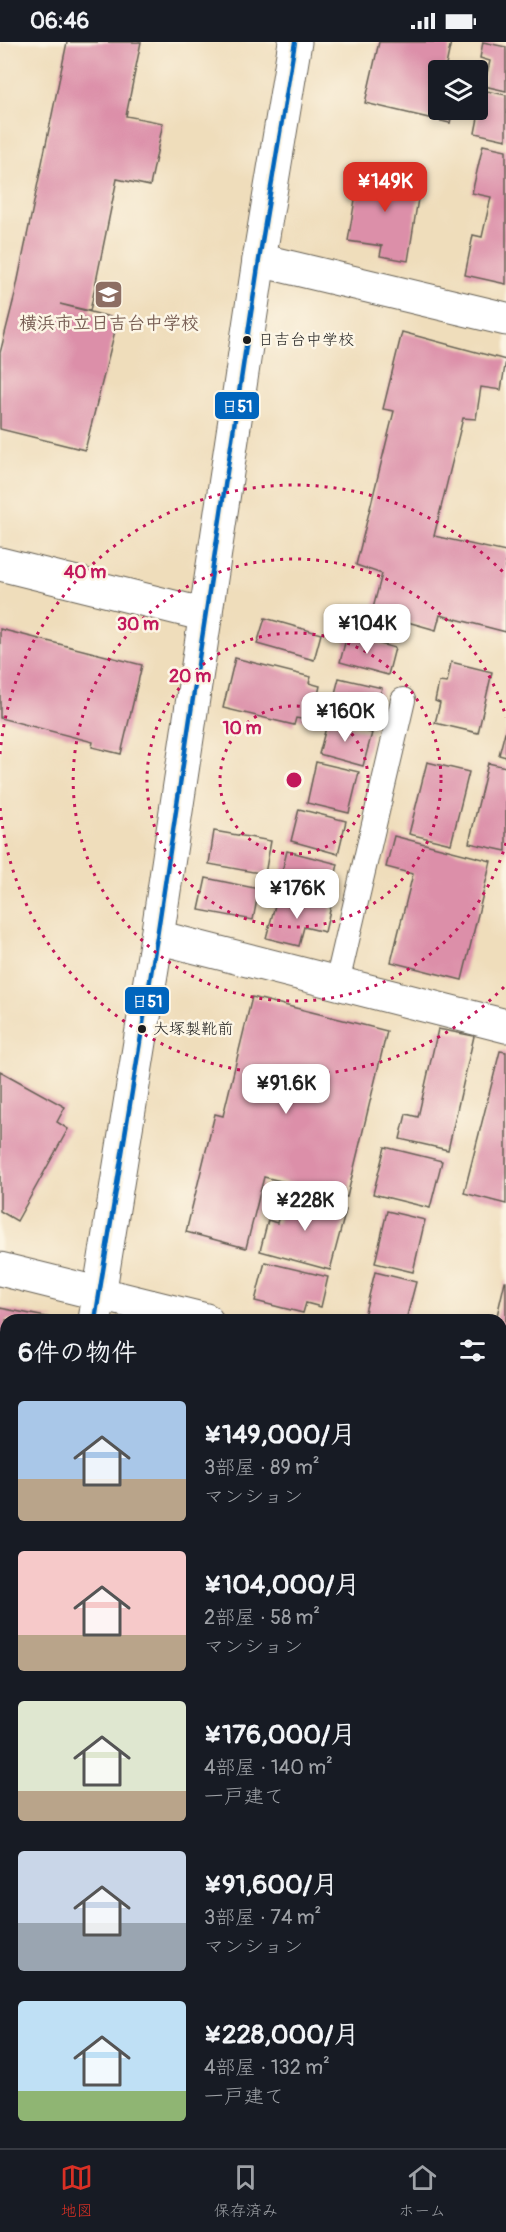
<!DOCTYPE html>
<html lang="ja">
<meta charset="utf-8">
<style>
body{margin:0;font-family:Pangolin,"Klee One",sans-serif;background:#20242c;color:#f1f3f6;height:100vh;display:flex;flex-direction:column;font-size:22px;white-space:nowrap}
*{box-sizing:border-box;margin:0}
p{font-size:20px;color:#9ea1a6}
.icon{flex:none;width:33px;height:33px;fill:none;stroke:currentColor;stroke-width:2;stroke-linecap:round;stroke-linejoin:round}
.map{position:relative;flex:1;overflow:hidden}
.sheet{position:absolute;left:0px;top:1272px;width:507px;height:834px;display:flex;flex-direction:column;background:#171b24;border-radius:18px 18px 0 0;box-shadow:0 3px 9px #0003}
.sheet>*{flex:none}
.tools{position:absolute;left:428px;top:18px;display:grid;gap:12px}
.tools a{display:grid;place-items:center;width:60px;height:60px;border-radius:6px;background:#171b24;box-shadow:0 3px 9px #0003;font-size:30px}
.price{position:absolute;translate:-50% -51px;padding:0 14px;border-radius:12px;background:#fff;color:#222;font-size:20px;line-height:39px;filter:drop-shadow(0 2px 3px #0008)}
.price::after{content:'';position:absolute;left:50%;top:36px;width:18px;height:14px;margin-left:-9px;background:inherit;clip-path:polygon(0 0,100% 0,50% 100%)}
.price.current{background:#d93025;color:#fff}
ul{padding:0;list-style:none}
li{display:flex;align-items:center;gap:18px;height:150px;padding:0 18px}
li span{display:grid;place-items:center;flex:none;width:168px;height:120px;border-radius:6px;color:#555}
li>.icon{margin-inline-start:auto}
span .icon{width:72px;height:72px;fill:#fffc;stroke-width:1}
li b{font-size:26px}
h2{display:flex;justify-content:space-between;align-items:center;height:72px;padding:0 18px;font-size:26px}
.status{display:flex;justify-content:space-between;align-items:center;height:42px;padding:0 30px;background:#171b24;direction:ltr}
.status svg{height:16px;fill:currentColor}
.tabs{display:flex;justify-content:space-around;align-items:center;height:84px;border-top:2px solid #363941;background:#171b24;font-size:16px;color:#9ea1a6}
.tabs a{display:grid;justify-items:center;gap:3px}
.tabs .current{color:#d93025}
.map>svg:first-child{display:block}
</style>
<div class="status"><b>06:46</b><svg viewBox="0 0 49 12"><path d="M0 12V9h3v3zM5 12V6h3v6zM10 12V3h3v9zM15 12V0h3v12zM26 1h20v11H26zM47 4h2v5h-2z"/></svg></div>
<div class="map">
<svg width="506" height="2106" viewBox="0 0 506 2106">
<rect width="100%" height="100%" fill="#fcf5e5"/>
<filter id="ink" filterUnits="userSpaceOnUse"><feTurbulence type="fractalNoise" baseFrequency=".0167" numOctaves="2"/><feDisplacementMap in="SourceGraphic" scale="12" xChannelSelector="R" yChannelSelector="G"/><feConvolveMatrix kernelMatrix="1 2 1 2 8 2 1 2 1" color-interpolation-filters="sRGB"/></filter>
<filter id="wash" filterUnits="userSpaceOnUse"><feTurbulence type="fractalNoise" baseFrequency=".008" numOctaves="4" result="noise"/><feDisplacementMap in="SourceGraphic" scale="24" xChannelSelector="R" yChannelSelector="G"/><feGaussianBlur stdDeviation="1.35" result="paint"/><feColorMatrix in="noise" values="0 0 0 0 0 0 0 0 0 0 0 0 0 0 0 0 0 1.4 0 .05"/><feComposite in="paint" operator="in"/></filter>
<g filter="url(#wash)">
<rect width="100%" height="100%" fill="#efddbb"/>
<g id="blocks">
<g fill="#dc8fa9">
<polygon points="67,0 141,0 126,74 163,81 150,144 117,137 90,269 60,262 118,277 85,408 0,387 0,311 15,252"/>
<polygon points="379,0 451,0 445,28 438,28 438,68 453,68 450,81 365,61"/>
<polygon points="483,0 506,5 506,49 484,44 490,19 480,16"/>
<polygon points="477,47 506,53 506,98 475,91 480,66 477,65"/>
<polygon points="483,103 506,108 506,242 465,233 473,193 482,195 491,155 472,151"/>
<polygon points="360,128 421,138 408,219 380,214 382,204 348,199"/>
<polygon points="402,290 506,318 501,348 481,345 476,377 463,376 434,494 506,510 506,590 440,573 436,588 372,570 382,532 356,523 394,369 383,367"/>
<polygon points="265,576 321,592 314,618 257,602"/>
<polygon points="0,587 142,623 121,712 92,705 93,700 0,676"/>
<polygon points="347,593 395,606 388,633 340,620"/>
<polygon points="235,616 311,635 309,641 320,644 312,679 296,676 294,683 223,666"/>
<polygon points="451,620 492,630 478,691 435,681 440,661 435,659 439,640 447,641"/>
<polygon points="339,636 382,646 373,678 331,667"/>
<polygon points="328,678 372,691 363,724 319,712"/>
<polygon points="505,690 506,690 506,715 499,713"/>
<polygon points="316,720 359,730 349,771 307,761"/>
<polygon points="427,720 469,730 451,802 409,792"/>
<polygon points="488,721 506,725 506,809 469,801"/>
<polygon points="299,767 346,779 338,812 291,799"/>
<polygon points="214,789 271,799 265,832 209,822"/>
<polygon points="394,794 491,819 462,938 391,920 413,832 386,825"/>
<polygon points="287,809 338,822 330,858 278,846"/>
<polygon points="206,836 259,847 253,878 199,868"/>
<polygon points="291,854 331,864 325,890 304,885 299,904 266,896 276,860 289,864"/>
<polygon points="252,955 387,989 347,1155 264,1135 246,1206 186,1190 215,1072 223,1074"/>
<polygon points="438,987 474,994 448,1108 400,1097 406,1072 418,1075"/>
<polygon points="500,1009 506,1010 506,1162 464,1151"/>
<polygon points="0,1029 65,1065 57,1080 68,1087 17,1179 0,1169"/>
<polygon points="385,1105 442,1119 430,1166 373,1152"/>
<polygon points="285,1152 346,1168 330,1228 260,1209 268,1178 277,1181"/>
<polygon points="387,1169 425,1178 413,1230 375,1221"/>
<polygon points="265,1220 328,1235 321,1265 306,1261 303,1271 255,1259"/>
<polygon points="375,1230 416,1240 406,1278 363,1278"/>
<polygon points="505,1239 506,1239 506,1285 501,1284 501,1278 496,1278"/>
<polygon points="0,1266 56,1277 6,1278 6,1404 0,1403"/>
<polygon points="0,1434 6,1435 6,1451 0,1450"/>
<polygon points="0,1479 6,1479 6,1615 1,1646"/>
<polygon points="501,1515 506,1516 506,1584 501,1583"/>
<polygon points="501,1607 506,1608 506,1664 501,1663"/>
<polygon points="501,1670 506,1672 506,1709 501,1708"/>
<polygon points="501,1732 506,1733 506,1788 502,1804"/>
<polygon points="503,1869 506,1869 506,1893 504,1893"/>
<polygon points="501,1991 506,2006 506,2034 501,2035"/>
<polygon points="506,2042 506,2094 501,2095 501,2043"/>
<polygon points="7,2100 52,2100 51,2106 6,2106"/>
<polygon points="221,2100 263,2100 265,2106 204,2106"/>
</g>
</g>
</g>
<g filter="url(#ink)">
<use href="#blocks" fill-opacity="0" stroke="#666054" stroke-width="1.5"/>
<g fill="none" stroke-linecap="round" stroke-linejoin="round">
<defs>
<polyline id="service" points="337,941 403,658"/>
<g id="minor">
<polyline points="259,218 506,277"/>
<polyline points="0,522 206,573"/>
<polyline points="157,895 506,984"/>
<polyline points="0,1227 206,1278"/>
<polyline points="501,1349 506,1350"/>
<polyline points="501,1842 506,1842"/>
</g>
<g id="tertiary">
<polyline points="95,1278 157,895 259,218 295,0"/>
<polyline points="0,1845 6,1848"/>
<polyline points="0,1920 6,1882"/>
</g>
</defs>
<use href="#service" stroke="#666054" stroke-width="26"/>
<use href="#minor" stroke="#666054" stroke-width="35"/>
<use href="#tertiary" stroke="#666054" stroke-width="35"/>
<use href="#service" stroke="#fff" stroke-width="24"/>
<use href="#minor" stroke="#fff" stroke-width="33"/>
<use href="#tertiary" stroke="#fff" stroke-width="33"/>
<defs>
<polyline id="bus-1" points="95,1278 157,895 259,218 295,0"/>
</defs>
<use href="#bus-1" stroke="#fcf5e5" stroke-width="9"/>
<use href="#bus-1" stroke="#0065bd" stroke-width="4.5"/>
</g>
</g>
<g fill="none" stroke="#c2185b" stroke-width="3" stroke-dasharray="3 6">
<circle cx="294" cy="738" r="74"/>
<circle cx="294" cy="738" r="147"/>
<path d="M506 801A221 221 0 1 1 506 675"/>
<path d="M504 945A295 295 0 0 1 0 764M0 712A295 295 0 0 1 504 531"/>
</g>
<defs>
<symbol id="school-square" viewBox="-11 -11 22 22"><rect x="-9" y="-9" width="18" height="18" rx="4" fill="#8d6e63" stroke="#fcf5e5"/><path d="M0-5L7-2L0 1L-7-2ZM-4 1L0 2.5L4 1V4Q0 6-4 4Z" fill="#fff"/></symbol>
</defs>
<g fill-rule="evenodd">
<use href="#school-square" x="92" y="236" width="33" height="33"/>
</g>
<g fill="#1c1c1c" stroke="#fcf5e5" stroke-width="2">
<circle cx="247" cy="298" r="5"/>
<circle cx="142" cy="987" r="5"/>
</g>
<g text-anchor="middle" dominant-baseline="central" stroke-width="5" stroke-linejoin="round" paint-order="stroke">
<g font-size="16" fill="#1c1c1c" stroke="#fcf5e5" text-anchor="start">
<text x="258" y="298">日吉台中学校</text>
<text x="153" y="987">大塚製靴前</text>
</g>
<g font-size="18" font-weight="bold" fill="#785e54" stroke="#fcf5e5">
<text x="109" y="281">横浜市立日吉台中学校</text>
</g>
</g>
<circle cx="294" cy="738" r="9" fill="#c2185b" stroke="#fcf5e5" stroke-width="3"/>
<g font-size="18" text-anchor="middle" font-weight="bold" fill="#c2185b" stroke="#fcf5e5" stroke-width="5" stroke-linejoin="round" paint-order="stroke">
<text x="85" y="536">40 m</text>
<text x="138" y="588">30 m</text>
<text x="190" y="640">20 m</text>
<text x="242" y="692">10 m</text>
</g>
<g stroke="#fcf5e5" stroke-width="2">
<rect x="214" y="349" width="46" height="29" rx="6" fill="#0065bd"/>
<rect x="124" y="944" width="46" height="29" rx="6" fill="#0065bd"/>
</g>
<g font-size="16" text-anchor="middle" font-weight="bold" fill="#fff">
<text x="237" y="370">日51</text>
<text x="147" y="965">日51</text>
</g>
</svg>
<div class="tools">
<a><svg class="icon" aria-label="layers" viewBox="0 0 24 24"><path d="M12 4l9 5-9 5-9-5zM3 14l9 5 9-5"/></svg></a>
</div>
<b class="price current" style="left:385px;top:171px">¥149K</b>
<b class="price" style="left:367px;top:613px">¥104K</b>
<b class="price" style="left:345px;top:701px">¥160K</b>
<b class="price" style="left:297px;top:878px">¥176K</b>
<b class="price" style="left:286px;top:1073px">¥91.6K</b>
<b class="price" style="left:305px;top:1190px">¥228K</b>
<section class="sheet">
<h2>6件の物件<svg class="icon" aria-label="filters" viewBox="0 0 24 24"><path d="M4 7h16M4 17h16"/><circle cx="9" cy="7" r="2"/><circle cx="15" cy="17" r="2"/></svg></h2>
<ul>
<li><span style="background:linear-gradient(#a9c7e8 65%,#b9a48a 0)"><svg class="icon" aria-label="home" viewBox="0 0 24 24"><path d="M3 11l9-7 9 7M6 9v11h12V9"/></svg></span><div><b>¥149,000/月</b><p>3部屋 · 89 m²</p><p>マンション</p></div></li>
<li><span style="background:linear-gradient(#f6c9c9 70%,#b9a48a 0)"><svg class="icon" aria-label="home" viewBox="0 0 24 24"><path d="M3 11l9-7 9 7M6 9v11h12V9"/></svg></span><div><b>¥104,000/月</b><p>2部屋 · 58 m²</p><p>マンション</p></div></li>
<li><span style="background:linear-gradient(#dfe7d0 75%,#b9a48a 0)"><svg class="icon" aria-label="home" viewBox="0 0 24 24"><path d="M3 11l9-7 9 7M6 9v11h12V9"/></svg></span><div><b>¥176,000/月</b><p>4部屋 · 140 m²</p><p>一戸建て</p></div></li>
<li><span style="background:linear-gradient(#c9d6e8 60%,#9aa5b1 0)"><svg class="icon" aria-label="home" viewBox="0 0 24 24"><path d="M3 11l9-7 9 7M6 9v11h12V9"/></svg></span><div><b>¥91,600/月</b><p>3部屋 · 74 m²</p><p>マンション</p></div></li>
<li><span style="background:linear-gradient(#bfe0f5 75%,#8fb573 0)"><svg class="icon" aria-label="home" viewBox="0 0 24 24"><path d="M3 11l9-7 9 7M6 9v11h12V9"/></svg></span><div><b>¥228,000/月</b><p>4部屋 · 132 m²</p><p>一戸建て</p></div></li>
</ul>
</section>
</div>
<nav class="tabs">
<a class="current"><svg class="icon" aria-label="map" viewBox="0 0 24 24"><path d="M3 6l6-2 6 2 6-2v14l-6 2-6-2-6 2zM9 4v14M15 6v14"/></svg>地図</a>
<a><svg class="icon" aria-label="saved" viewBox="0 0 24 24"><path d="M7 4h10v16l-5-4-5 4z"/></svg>保存済み</a>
<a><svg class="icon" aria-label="home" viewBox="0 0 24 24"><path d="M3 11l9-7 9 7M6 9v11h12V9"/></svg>ホーム</a>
</nav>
